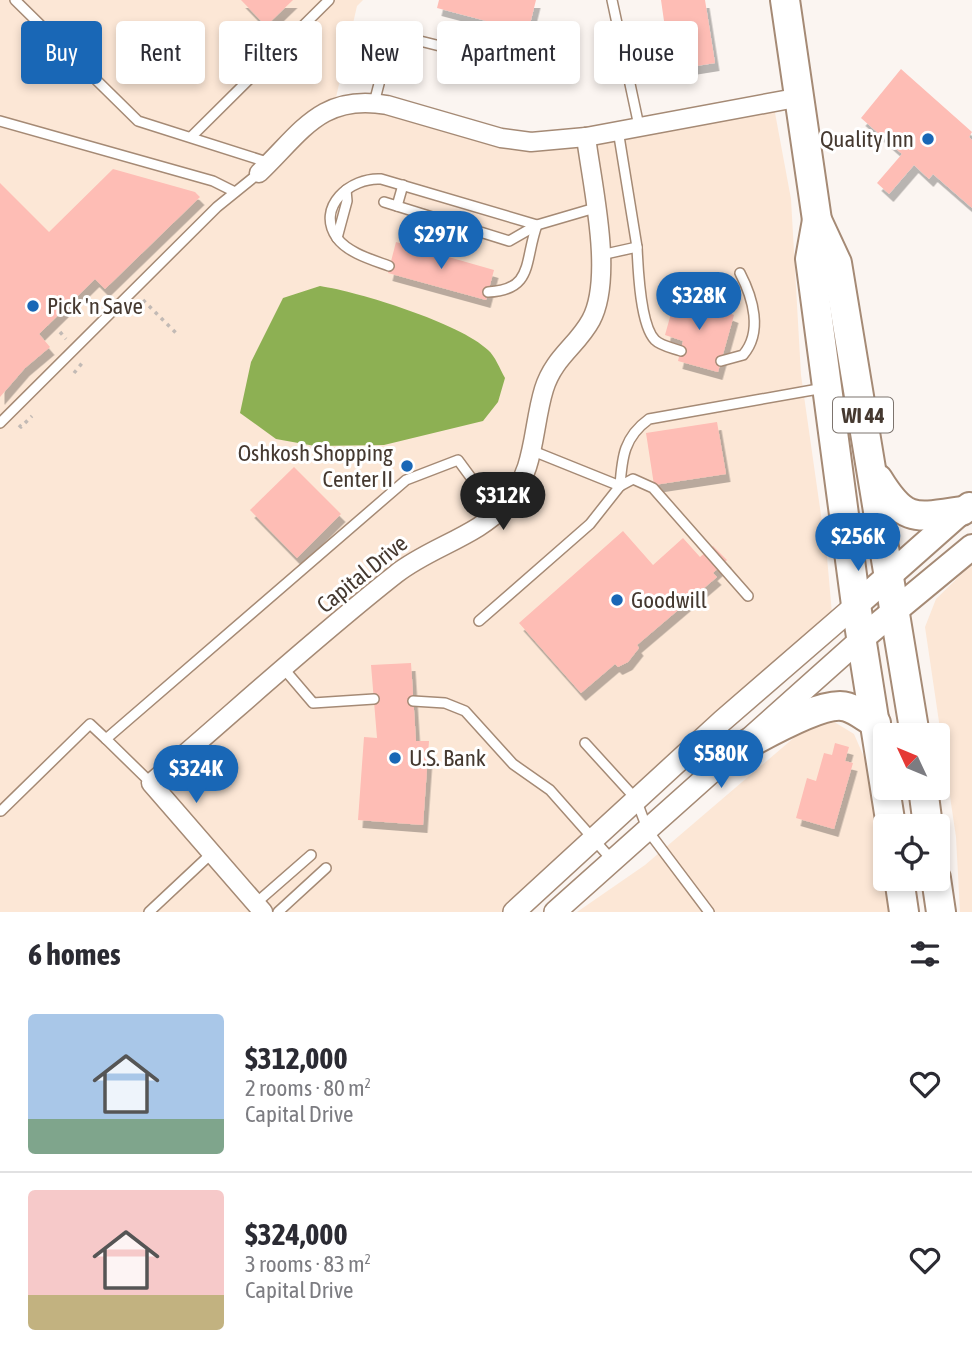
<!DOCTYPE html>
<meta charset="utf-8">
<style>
body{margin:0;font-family:"Asap Condensed",sans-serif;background:#f2f2f3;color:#2b2b33;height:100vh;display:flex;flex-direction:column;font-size:26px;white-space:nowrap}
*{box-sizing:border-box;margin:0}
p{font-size:23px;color:#7c7c81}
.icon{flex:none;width:38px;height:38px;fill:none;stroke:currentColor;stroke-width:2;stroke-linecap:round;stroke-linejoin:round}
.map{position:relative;height:912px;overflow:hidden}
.sheet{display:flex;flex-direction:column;background:#fff;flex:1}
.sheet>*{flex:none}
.guide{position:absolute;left:21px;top:21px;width:931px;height:63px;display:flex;gap:14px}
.needle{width:46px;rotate:314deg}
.fabs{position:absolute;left:873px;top:723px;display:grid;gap:14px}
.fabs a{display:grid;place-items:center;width:77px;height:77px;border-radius:7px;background:#fff;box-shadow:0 4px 10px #0003;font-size:35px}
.price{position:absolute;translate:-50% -60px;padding:0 16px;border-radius:24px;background:#1967b6;color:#fff;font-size:23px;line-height:46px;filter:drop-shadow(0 2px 4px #0008)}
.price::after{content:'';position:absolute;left:50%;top:42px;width:21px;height:16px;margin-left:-10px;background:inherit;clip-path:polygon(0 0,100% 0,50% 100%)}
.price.current{background:#222;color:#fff}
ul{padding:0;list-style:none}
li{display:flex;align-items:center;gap:21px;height:175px;padding:0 28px}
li+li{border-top:2px solid #e1e1e2}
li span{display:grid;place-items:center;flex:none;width:196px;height:140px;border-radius:7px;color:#555}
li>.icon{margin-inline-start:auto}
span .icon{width:84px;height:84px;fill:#fffc;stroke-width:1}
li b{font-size:30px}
h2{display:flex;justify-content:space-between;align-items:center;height:84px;padding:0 28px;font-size:30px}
.chip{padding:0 24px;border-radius:7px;background:#fff;box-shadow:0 4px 10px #0003;font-size:24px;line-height:63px}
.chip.current{background:#1967b6;color:#fff}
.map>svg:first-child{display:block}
</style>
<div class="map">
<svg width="972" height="912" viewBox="0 0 972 912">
<defs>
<filter id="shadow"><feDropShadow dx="4.5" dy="8" stdDeviation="0" flood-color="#0004"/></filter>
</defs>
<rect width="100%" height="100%" fill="#fbf5f1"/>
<g fill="#fce7d6">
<polygon points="0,0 363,0 357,6 334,106 349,103 531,142 773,102 791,199 801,375 827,557 833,625 514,912 0,912"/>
<polygon points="972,564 972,912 960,912 956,837 925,627 936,599"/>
<polygon points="831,720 854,734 867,764 890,912 577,912 645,865 796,736"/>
</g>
<path fill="#8db053" d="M320,286C359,292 460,323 488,350C495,356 500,369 505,378L498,402L483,421L384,445L315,446L276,439L240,413L251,362L283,298Z"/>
<g fill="#febdb5" filter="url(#shadow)">
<polygon points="241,0 293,0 266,26"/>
<polygon points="439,0 536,0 528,32 437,8"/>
<polygon points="661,0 705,0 715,63 665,71 657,23 664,21"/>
<polygon points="901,69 972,132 969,137 972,140 972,208 933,174 929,179 914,165 889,194 877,183 902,154 861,118"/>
<polygon points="113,169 195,192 200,197 105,289 95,279 39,334 50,347 25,368 0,397 0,183 49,232"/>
<polygon points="396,242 494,270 486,300 388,273"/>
<polygon points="677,292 698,298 696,306 710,310 711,306 734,315 718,372 678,361 683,341 665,335"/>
<polygon points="717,422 726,474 654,485 646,433"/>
<polygon points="294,467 341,514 297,558 250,510"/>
<polygon points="623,531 653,565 683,538 700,557 713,546 727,560 713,573 717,577 637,645 639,648 628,662 618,667 615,664 581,693 519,623"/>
<polygon points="411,663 416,741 429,741 423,825 358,820 364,737 377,738 371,665"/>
<polygon points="835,743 849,747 845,761 853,763 834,829 796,818 807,778 816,781 824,753 832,755"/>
</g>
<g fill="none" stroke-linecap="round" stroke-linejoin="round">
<defs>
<g id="service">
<polyline points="15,0 138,121 270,163"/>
<polyline points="612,0 639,126"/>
<polyline points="374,103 392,34 552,74"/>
<polyline points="0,121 213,181 235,192"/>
<polyline points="191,137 329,0"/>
<polyline points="384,202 509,241 537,225 595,208"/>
<polyline points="397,206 403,185"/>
<polyline points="337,238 347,201 346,190"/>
<path d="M637,247C638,268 640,325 655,340C661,346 673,348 681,351"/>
<polyline points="601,255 637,247 618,130"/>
<path d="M389,266C373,260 348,253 337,238C315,207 351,177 381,179L537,225C524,261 534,290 488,292"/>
<path d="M721,361L743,355C763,332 753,298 740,273"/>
<polyline points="0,423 217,207 259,173"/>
<path d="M620,486C622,457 624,437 649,419L824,388"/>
<polyline points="620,486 633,479 653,488 748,596"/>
<polyline points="479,621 590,524 620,486 533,451"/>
<polyline points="284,669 313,703 374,699"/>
<polyline points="413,701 445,703 465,711 513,764 550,790 612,860"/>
<polyline points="585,743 636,799 648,831 709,912"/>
<polyline points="151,783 106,739 406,480 458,460 497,513"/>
<polyline points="1,811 90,724 106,739"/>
<polyline points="256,903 311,855"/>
<polyline points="149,912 212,853"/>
<polyline points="278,912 326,868"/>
</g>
<g id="minor">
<path d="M259,173C301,133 321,93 387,105L501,138L531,142L586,137L801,97"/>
<path d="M263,912L151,783C232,714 312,640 396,574C430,547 479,536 507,503C536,470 532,428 544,389C554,357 577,346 591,320C614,277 592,185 586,137"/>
</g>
<g id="tertiary">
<polyline points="514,912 722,721 856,605"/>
<polyline points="555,912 862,638"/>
</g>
<g id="secondary">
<polyline points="856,605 969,505"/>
<polyline points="862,638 972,547"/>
</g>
<g id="primary">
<polyline points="785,0 817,220 837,263 915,735"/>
<polyline points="817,220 810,259 856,605 891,826"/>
<path d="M878,479C905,523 915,518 962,511"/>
<path d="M732,752C757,740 822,699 847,707C857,710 866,718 876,723"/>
<polyline points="923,788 928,826"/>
<polyline points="899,878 904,912"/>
<polyline points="936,878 941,912"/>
</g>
</defs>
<use href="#service" stroke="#a58a75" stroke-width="12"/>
<use href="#minor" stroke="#a58a75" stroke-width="21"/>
<use href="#tertiary" stroke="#a58a75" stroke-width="24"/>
<use href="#secondary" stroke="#a58a75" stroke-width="28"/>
<use href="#primary" stroke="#a58a75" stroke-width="32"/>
<g stroke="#c2bab5" stroke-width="3.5" stroke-dasharray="3.5 5" stroke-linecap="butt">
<polyline points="143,300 176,333"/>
<polyline points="717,307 726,275"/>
<polyline points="60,332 66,339"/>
<polyline points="74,373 83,362"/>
<polyline points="19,425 21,427 32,416"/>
</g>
<use href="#service" stroke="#fff" stroke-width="9"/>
<use href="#minor" stroke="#fff" stroke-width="18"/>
<use href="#tertiary" stroke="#fff" stroke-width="21"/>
<use href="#secondary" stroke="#fff" stroke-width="24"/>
<use href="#primary" stroke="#fff" stroke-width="28"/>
</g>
<g fill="#1967b6" stroke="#fff" stroke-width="2.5">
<circle cx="928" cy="139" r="7"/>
<circle cx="33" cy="306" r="7"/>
<circle cx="407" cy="466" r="7"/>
<circle cx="617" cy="600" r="7"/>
<circle cx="395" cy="758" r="7"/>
</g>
<g text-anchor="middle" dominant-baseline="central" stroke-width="6" stroke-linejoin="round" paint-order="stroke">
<rect fill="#fff" stroke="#7d746e" stroke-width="2" x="833" y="397.5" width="60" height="35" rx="5"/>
<g font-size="21" font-weight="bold" fill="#453930">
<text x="863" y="415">WI 44</text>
</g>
<g font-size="23" fill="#453930" stroke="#fff" text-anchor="start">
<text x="914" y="139" text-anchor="end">Quality Inn</text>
<text x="47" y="306">Pick 'n Save</text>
<text x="393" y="453" text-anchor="end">Oshkosh Shopping<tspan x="393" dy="26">Center II</tspan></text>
<text x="631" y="600">Goodwill</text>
<text x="409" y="758">U.S. Bank</text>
</g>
<g font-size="23" fill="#453930" stroke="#fff">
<text transform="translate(362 574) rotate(-39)">Capital Drive</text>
</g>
</g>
</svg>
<div class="fabs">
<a><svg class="needle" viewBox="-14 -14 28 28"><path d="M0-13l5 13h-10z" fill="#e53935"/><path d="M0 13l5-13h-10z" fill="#7c7c81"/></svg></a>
<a><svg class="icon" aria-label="locate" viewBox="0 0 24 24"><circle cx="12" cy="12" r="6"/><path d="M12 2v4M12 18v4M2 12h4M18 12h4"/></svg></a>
</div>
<b class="price" style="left:441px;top:271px">$297K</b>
<b class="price" style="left:699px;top:332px">$328K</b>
<b class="price current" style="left:503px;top:532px">$312K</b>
<b class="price" style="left:858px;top:573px">$256K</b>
<b class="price" style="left:721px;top:790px">$580K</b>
<b class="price" style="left:196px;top:805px">$324K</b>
<div class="guide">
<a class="chip current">Buy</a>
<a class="chip">Rent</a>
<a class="chip">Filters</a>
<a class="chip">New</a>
<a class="chip">Apartment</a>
<a class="chip">House</a>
</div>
</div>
<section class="sheet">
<h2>6 homes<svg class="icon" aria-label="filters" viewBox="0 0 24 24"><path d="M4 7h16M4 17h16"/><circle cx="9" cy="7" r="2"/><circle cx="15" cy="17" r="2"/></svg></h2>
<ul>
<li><span style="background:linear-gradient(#a9c7e8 75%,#7fa58c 0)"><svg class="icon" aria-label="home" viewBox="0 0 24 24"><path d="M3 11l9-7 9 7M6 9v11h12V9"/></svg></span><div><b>$312,000</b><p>2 rooms · 80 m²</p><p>Capital Drive</p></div><svg class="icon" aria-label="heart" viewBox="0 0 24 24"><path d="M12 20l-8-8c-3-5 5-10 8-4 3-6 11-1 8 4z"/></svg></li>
<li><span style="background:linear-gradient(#f6c9c9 75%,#c2b280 0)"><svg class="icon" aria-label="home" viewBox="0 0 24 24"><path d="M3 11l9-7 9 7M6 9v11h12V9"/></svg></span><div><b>$324,000</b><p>3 rooms · 83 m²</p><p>Capital Drive</p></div><svg class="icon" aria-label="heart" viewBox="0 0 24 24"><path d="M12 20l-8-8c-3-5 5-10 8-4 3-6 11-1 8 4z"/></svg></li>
</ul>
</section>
